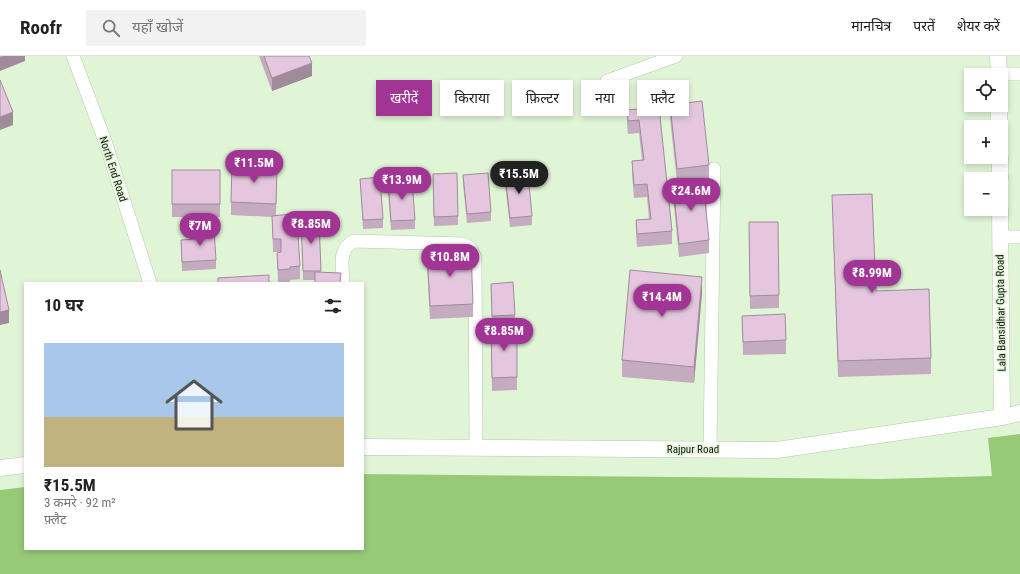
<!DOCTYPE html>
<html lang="hi">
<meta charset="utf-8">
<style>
body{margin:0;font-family:"Roboto Condensed","Noto Sans Devanagari",sans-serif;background:#f2f2f2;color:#222;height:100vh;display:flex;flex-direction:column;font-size:15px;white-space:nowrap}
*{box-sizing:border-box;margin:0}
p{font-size:13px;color:#767676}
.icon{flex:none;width:22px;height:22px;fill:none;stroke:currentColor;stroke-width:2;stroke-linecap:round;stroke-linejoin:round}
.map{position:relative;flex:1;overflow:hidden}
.panel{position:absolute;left:24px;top:226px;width:340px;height:268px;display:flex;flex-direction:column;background:#fff;border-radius:0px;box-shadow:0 2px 6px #0003}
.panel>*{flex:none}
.banner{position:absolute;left:376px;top:24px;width:380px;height:36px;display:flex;gap:8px}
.buttons{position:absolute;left:964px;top:12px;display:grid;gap:8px}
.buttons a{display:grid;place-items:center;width:44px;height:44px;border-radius:0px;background:#fff;box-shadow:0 2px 6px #0003;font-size:20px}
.price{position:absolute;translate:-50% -34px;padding:0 9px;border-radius:14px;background:#a13494;color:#fff;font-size:13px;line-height:26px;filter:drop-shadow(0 1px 2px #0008)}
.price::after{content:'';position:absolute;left:50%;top:24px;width:12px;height:9px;margin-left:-6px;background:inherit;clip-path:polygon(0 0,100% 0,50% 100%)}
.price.active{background:#222;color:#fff}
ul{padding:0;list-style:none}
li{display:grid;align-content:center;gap:8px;height:212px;padding:0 20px}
li span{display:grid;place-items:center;height:124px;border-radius:0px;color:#555}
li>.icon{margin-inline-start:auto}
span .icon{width:72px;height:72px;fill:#fffc;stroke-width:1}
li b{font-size:17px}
h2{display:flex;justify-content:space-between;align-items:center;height:48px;padding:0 20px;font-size:17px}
.chip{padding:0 14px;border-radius:0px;background:#fff;box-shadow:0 2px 6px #0003;font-size:14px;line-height:36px}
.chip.active{background:#a13494;color:#fff}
header{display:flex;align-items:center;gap:24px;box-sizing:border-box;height:56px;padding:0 20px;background:#fff;border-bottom:1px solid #e0e0e0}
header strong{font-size:19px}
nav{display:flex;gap:22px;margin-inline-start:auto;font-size:14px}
.search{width:280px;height:36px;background:#f2f2f2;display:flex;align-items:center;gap:10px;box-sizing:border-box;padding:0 14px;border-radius:0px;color:#767676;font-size:15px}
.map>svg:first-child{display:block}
</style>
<header>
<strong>Roofr</strong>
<div class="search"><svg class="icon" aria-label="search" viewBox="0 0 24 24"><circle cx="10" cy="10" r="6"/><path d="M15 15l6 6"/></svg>यहाँ खोजें</div>
<nav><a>मानचित्र</a><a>परतें</a><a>शेयर करें</a></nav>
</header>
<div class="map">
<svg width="1020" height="518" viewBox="0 0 1020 518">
<rect width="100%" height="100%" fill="#e0f4d6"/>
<polygon fill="#97ca77" points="1020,378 1020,518 0,518 0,434 25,431 25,493 363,493 363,418 882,423 992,420 988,382"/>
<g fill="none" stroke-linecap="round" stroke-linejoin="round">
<defs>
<g id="minor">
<polyline points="73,0 105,85 150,227"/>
<polyline points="999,18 1020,18"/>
<polyline points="607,25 676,0"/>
<polyline points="1001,181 1020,181"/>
<path d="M343,227C343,212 337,193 354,185L463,188L470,192L475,202L476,392"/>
<polyline points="710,393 714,113"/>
</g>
<g id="tertiary">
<polyline points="998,0 999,19"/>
<polyline points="999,49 999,71"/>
<polyline points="1000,101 1000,123"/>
<polyline points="1000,153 1002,361"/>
<polyline points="363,391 777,394 1002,361 1020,357"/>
<polyline points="0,412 25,409"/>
</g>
</defs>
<use href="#minor" stroke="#b6c9ac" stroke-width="14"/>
<use href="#tertiary" stroke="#b6c9ac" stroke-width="17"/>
<use href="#minor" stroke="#fff" stroke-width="13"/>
<use href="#tertiary" stroke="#fff" stroke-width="16"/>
</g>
<g fill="#c4abbf">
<polygon points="259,0 309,0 312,20 272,35"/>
<polygon points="670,49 709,109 709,122 677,126 670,62"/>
<polygon points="659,51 672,175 672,188 637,191 636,178 636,164 649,163 647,141 634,142 632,118 632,105 642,104 639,77 628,78 627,67 627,54"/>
<rect x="172" y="114" width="48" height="47"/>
<polygon points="463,119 491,156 491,165 467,167 463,128"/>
<polygon points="505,119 532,160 532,169 510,171 505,128"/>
<polygon points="277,123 276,159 291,163 300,210 300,223 290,224 290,226 278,227 277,197 281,196 273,196 272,161 231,159 231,146"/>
<polygon points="360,123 383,163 383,172 363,173"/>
<polygon points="388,126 415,164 415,173 391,174 388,135"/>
<polygon points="433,127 458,160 458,169 434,170"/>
<polygon points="673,128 709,184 709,197 679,201 673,141"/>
<polygon points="832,139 876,235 931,302 931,318 838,321"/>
<polygon points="319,163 321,216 315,224 303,224 301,164"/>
<polygon points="197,174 216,204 216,213 182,215 181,184 197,183"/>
<polygon points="749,179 779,239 779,252 750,253"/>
<polygon points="427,196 473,248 473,261 430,263 427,209"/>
<polygon points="491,228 515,259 515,268 492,269"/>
<polygon points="702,237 694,327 622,321 622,304"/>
<polygon points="742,260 786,284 786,298 743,299"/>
<polygon points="517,271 517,334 492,335 491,272"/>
</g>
<g fill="#a08b9b">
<polygon points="5,0 25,0 25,5 0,15 0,2"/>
<polygon points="312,7 312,20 272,35 272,22"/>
<polygon points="13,56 13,69 0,74 0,61"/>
<polygon points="702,221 702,237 694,327 694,311"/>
<polygon points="9,254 9,267 0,269 0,256"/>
</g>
<g fill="#e4c7de" stroke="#a08b9b">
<polygon points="0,0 5,0 0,2"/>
<polygon points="264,0 309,0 312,7 272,22"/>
<polygon points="0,24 13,56 0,61"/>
<polygon points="702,45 709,109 677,113 670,49"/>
<polygon points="659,51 672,175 637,178 636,164 651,163 647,128 634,129 632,105 644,104 639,64 628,65 627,54"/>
<polygon points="232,108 277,110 276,148 231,146"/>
<rect x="172" y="114" width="48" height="34"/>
<polygon points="457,117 458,160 434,161 433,118"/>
<polygon points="488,117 491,156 467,158 463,119"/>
<polygon points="528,117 532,160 510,162 505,119"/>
<polygon points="380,121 383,163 363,164 360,123"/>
<polygon points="412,124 415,164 391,165 388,126"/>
<polygon points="703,125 709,184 679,188 673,128"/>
<polygon points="872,138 876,235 929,233 931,302 838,305 832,139"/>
<polygon points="291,158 291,163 297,163 300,210 290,211 290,213 278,214 277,197 281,196 281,183 273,183 272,160"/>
<polygon points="319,163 321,215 303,215 301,164"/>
<polygon points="749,166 778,166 779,239 750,240"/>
<polygon points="214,173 216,204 182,206 181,184 197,183 197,174"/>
<polygon points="471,194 473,248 430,250 427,196"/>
<polygon points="0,214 9,254 0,256"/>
<polygon points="630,214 702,221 694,311 622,304"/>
<polygon points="315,216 341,217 340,227 315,227"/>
<polygon points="269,219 269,227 218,227 218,222"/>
<polygon points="513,226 515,259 492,260 491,228"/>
<polygon points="785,258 786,284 743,286 742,260"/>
<polygon points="517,271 517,321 492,322 491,272"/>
</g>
<g text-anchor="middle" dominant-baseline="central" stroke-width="3" stroke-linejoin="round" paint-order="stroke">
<g font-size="11" fill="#13190f" stroke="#e0f4d6">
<text transform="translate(113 113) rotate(72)">North End Road</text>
<text transform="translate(1001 257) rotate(-91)">Lala Bansidhar Gupta Road</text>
<text x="693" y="393">Rajpur Road</text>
</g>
</g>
</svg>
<div class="buttons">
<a><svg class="icon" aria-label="locate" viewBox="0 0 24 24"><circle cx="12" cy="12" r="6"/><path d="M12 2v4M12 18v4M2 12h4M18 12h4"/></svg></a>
<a>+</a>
<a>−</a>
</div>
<b class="price" style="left:254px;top:128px">₹11.5M</b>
<b class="price active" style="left:519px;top:139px">₹15.5M</b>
<b class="price" style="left:402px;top:145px">₹13.9M</b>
<b class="price" style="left:691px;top:156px">₹24.6M</b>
<b class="price" style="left:311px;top:189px">₹8.85M</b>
<b class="price" style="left:200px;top:191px">₹7M</b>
<b class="price" style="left:450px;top:222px">₹10.8M</b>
<b class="price" style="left:872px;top:238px">₹8.99M</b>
<b class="price" style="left:662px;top:262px">₹14.4M</b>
<b class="price" style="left:504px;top:296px">₹8.85M</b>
<div class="banner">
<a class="chip active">खरीदें</a>
<a class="chip">किराया</a>
<a class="chip">फ़िल्टर</a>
<a class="chip">नया</a>
<a class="chip">फ़्लैट</a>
</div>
<section class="panel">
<h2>10 घर<svg class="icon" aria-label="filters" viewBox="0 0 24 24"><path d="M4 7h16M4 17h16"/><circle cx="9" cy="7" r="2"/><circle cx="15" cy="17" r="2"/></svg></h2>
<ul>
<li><span style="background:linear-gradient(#a9c7e8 60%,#c2b280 0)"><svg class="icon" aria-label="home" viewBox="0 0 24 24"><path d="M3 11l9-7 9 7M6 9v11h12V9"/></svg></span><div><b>₹15.5M</b><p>3 कमरे · 92 m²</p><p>फ़्लैट</p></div></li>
</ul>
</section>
</div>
